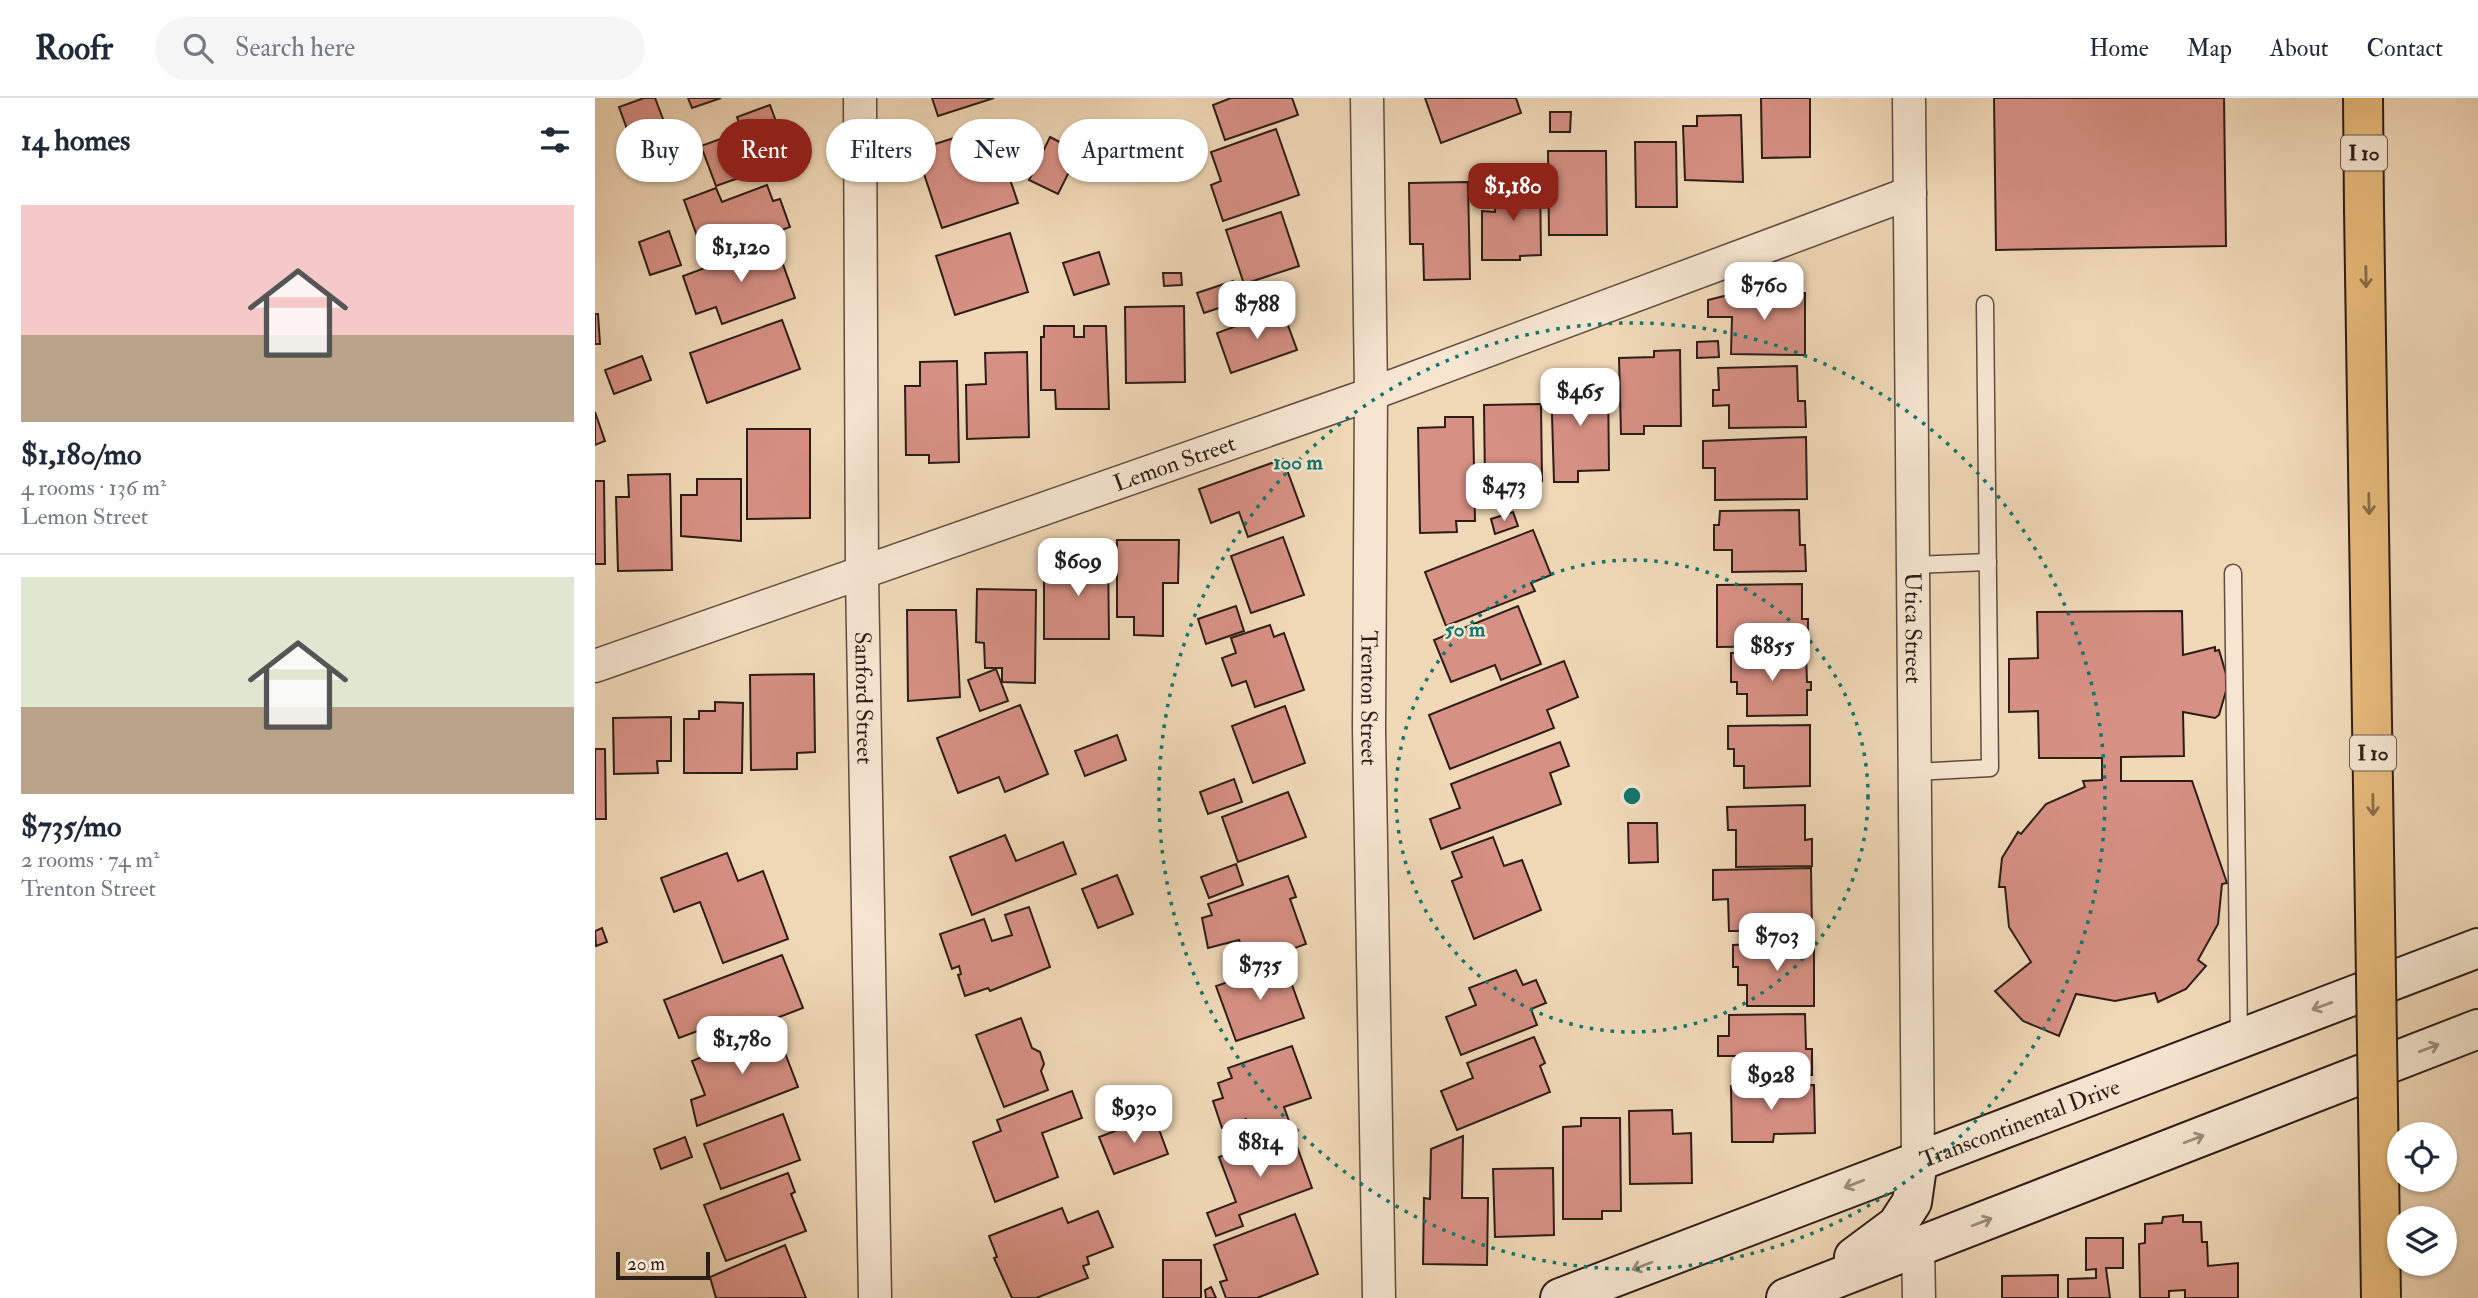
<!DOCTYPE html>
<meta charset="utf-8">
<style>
body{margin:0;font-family:"IM FELL Double Pica",serif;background:#f6f6f7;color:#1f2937;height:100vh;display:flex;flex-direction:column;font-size:26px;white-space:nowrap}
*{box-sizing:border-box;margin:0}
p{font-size:23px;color:#747a83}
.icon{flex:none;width:38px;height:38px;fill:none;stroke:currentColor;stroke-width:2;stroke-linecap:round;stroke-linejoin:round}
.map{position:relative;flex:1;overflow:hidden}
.details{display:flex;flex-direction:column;background:#fff;width:595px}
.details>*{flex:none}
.hud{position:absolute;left:21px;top:21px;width:665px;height:63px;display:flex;gap:14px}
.fabs{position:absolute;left:1792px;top:1024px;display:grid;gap:14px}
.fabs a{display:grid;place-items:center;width:70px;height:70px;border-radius:50%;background:#fff;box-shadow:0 2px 5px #0004;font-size:35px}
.scale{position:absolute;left:21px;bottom:18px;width:94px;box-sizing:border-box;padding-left:7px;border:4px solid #2d1d17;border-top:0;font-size:19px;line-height:24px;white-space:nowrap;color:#2d1d17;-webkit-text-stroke:5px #f6e6d1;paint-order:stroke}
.price{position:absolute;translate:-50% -60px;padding:0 16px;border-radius:14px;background:#fff;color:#222;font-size:23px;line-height:46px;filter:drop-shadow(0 2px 4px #0008)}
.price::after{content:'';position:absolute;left:50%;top:42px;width:21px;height:16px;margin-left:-10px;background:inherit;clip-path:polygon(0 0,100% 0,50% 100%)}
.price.current{background:#8f2418;color:#fff}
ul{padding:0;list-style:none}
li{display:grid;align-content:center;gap:14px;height:371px;padding:0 21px}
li+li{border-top:2px solid #e0e1e3}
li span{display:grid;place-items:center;height:217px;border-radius:0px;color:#555}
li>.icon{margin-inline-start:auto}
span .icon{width:126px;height:126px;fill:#fffc;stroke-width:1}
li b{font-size:30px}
h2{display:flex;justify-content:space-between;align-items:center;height:84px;padding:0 21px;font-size:30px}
.chip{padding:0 24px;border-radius:32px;background:#fff;box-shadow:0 2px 5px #0004;font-size:24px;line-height:63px}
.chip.current{background:#8f2418;color:#fff}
header{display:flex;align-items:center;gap:42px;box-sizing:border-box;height:98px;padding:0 35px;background:#fff;border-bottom:2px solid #e0e1e3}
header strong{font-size:33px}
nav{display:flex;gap:38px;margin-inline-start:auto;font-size:24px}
.search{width:490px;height:63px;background:#f6f6f7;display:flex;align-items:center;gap:18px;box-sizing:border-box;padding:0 24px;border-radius:38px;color:#747a83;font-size:26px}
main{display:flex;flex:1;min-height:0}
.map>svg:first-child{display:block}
</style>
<header>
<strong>Roofr</strong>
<div class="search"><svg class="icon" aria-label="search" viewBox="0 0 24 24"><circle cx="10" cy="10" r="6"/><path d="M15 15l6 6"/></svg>Search here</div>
<nav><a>Home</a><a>Map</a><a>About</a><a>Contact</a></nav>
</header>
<main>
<section class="details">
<h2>14 homes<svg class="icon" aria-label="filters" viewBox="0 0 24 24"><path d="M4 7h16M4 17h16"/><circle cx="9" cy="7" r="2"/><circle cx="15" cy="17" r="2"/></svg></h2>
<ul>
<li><span style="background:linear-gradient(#f6c9c9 60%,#b9a48a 0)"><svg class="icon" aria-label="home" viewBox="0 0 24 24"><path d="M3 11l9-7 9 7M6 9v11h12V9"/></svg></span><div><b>$1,180/mo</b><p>4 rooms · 136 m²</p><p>Lemon Street</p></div></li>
<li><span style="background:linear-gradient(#dfe7d0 60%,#b9a48a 0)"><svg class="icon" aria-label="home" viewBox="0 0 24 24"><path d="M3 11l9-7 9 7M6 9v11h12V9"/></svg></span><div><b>$735/mo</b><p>2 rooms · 74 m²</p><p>Trenton Street</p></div></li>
</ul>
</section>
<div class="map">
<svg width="1883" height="1200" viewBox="0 0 1883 1200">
<rect width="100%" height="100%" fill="#f1d9b8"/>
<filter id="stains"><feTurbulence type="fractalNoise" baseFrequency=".00286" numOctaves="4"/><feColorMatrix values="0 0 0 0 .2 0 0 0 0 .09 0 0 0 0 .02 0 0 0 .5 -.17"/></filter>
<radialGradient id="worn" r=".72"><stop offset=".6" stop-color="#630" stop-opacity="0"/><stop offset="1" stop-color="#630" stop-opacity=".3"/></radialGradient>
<g fill="#d79084" stroke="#2d1d17" stroke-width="2">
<polygon points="49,0 60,0 71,29 36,42 24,9"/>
<polygon points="93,0 126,0 97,10"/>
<polygon points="337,0 399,0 343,18"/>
<polygon points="697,0 703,17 630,42 618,7 636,0"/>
<polygon points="830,0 921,0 926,15 846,45"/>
<polygon points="1166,0 1215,0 1215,59 1167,60"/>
<polygon points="1399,0 1629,0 1631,148 1401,152"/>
<polygon points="175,7 195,62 121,88 106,48 147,33 142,19"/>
<polygon points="955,14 976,14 975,34 955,34"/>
<polygon points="1146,17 1148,84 1090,82 1088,28 1102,28 1102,18"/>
<polygon points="397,28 423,105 347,130 321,52"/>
<polygon points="681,31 704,97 628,123 616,87 626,83 616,54"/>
<polygon points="455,39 484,54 463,96 434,82"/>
<polygon points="1040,44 1081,44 1082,109 1041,109"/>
<polygon points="953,53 1011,53 1012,137 954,137"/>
<polygon points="873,84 875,181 829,182 828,146 815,146 814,85"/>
<polygon points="900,84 945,84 946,157 925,158 925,162 887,162 887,113 900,114"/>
<polygon points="172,87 178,103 185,101 195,129 110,160 89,102 121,90 127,104"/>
<polygon points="686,114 704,168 649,186 631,132"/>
<polygon points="74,133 86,167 55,177 44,144"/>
<polygon points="415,135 433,194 360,217 341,158"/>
<polygon points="180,144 200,200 127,226 121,209 101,216 88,178"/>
<polygon points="504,154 514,186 479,197 468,165"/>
<polygon points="568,175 586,175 587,187 569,188"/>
<polygon points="638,183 645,203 609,215 602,195"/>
<polygon points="1160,194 1210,195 1210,257 1136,256 1137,219 1113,219 1113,202 1133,197 1160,197"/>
<polygon points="589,208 590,284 531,285 530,209"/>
<polygon points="687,211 702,252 636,275 622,235"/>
<polygon points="0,216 3,216 5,246 0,246"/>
<polygon points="187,222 205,271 112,305 95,255"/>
<polygon points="449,228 479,228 479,239 489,239 489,228 511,228 514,311 461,311 460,292 446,292 446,239 449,239"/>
<polygon points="1123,243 1124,259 1102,260 1102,244"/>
<polygon points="1085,252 1086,328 1049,328 1049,336 1026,336 1024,260 1059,259 1059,253"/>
<polygon points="432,254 434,339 372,341 371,287 391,286 390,255"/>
<polygon points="47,258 56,282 19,296 10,272"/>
<polygon points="362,263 364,364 334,365 334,357 311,357 310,288 325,288 325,264"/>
<polygon points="1202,268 1203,303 1210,303 1211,329 1134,330 1134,307 1118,308 1118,292 1124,292 1123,270"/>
<polygon points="1013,282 1014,372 983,373 983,384 959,384 956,283"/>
<polygon points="946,306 947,383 890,384 889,307"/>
<polygon points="0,314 10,343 0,347"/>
<polygon points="850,319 878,319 880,423 861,423 862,434 825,435 823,330 850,329"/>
<polygon points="152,331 215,331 215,420 152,421"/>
<polygon points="1211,339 1212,401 1120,402 1120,370 1108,370 1108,343"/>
<polygon points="688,361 709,418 653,439 644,414 616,425 604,391"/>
<polygon points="75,376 77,472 23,473 21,399 34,399 33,377"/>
<polygon points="102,381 146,381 146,443 86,438 86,397 102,397"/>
<polygon points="0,383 9,383 10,466 0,466"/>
<polygon points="1204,412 1205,447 1210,447 1211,473 1137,474 1137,452 1119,452 1119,427 1124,427 1125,413"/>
<polygon points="918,414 923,428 900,436 896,421"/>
<polygon points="938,432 956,477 936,485 940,493 851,528 830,474"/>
<polygon points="688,439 709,497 656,515 636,458"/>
<polygon points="522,442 584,442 583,485 568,485 568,538 539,537 539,519 522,519"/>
<polygon points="481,453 513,453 514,541 449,541 449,468 481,468"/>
<polygon points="1207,486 1207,521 1213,521 1213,548 1122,549 1122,487"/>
<polygon points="382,491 441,492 440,585 407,584 407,570 390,570 389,545 381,544"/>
<polygon points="641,508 649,533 611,546 603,521"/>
<polygon points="923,508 946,566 906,582 900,567 856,584 839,542"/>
<polygon points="312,512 361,512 365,599 313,603"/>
<polygon points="1587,513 1588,557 1620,549 1620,553 1624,552 1631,576 1631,593 1624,617 1620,620 1588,614 1589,658 1526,659 1526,683 1597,683 1632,785 1627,786 1623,826 1603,862 1611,868 1591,891 1563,904 1560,895 1520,903 1481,896 1464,938 1428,923 1400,893 1436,864 1414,829 1410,789 1404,789 1407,760 1423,734 1426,736 1451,706 1490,689 1488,683 1507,682 1507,660 1444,660 1443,613 1414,614 1414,561 1443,560 1442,514"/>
<polygon points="675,527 679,539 689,535 709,592 660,609 651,583 637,588 627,560 641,555 636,540"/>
<polygon points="1136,555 1211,555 1212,584 1216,584 1216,592 1212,592 1212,617 1152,618 1152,596 1142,596 1142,584 1136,584"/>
<polygon points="969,563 983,599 952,612 959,630 855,671 834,617"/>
<polygon points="401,571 413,603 385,613 373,582"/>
<polygon points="219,576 220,654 202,655 202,671 156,672 155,577"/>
<polygon points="120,604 148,605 147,675 89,675 89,621 104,621 104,613 120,613"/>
<polygon points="425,607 453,676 410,694 404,679 363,695 342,640"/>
<polygon points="690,608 710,665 658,685 637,628"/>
<polygon points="76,619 76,663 62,663 63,675 19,676 18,620"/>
<polygon points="1215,627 1215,688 1149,690 1149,668 1139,668 1139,651 1133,651 1133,628"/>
<polygon points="522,637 531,662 490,678 480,653"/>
<polygon points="965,644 974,668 955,675 966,706 846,751 835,721 865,710 856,686"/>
<polygon points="0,651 10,651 11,721 0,721"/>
<polygon points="639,681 647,704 613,716 605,694"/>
<polygon points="693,694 711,739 643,764 627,719"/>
<polygon points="1210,707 1210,742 1217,741 1217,768 1141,769 1141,732 1133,732 1132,709"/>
<polygon points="1033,725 1062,725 1063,764 1034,765"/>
<polygon points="410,737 421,763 468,744 481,776 377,817 355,759"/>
<polygon points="898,739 909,768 927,762 946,812 879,841 857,783 867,779 857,754"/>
<polygon points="132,755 143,783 168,773 193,841 128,865 105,804 79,814 66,780"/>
<polygon points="641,766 648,787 614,800 606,779"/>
<polygon points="1216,770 1217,832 1134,833 1133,801 1118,802 1118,772"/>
<polygon points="522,777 538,816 503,830 487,791"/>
<polygon points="693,778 701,799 695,801 711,846 663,863 659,852 649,855 644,842 613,850 607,820 617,817 613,806"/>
<polygon points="434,809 455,869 395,893 393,890 370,898 363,877 366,876 364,868 357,871 345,836 389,821 397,843 417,837 410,817"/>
<polygon points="7,830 12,844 1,848 0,833"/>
<polygon points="1219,843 1219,908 1152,908 1152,887 1143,887 1143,869 1138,869 1138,847"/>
<polygon points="187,857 208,910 121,943 116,928 84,940 69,902"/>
<polygon points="689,865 709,920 641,943 621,888"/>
<polygon points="921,872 928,887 941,882 951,905 936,911 942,927 866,957 851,919 881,907 874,890"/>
<polygon points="1210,916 1211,951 1217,951 1217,977 1143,978 1143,958 1123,958 1123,938 1134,938 1134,917"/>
<polygon points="426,920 437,950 445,954 449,966 446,973 453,992 409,1009 381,937"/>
<polygon points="180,929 203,989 102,1028 96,1002 110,997 97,963"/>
<polygon points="939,939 950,965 945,968 955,994 862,1032 846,993 878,980 872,965"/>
<polygon points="697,948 716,1000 689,1009 695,1026 657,1039 651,1021 627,1030 618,1003 628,1000 623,985 637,980 633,970"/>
<polygon points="1219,987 1220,1035 1179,1036 1178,1044 1137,1044 1136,988"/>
<polygon points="477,993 487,1020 447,1035 463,1079 400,1104 378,1044 406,1033 402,1022"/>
<polygon points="1077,1012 1078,1036 1096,1035 1097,1085 1035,1086 1034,1013"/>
<polygon points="188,1016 205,1062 126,1091 109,1046"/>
<polygon points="559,1018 573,1056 519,1076 504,1039"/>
<polygon points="986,1020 1025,1020 1026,1113 1007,1113 1007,1121 968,1121 968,1029 986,1028"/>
<polygon points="696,1032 717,1090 644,1117 648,1128 621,1138 612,1115 641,1104 624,1059"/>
<polygon points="868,1038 867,1100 893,1100 892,1167 828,1166 829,1100 835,1101 836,1051"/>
<polygon points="90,1039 97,1059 66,1071 59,1051"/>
<polygon points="958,1070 959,1137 900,1139 898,1071"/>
<polygon points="193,1075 200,1094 196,1096 211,1133 131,1163 109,1107"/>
<polygon points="467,1110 473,1125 503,1113 518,1149 492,1159 494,1166 488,1168 493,1180 441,1200 417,1200 399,1160 402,1159 394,1138"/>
<polygon points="700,1116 723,1176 662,1200 631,1200 625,1184 632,1182 619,1147"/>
<polygon points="1588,1117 1588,1124 1606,1124 1607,1144 1612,1144 1613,1168 1643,1165 1643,1200 1590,1200 1590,1192 1574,1193 1574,1200 1545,1200 1544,1146 1550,1145 1550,1126 1567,1125 1568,1119"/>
<polygon points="1491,1140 1528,1140 1528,1170 1511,1170 1515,1200 1473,1200 1473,1181 1501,1180 1501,1171 1491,1172"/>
<polygon points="190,1147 211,1200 121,1200 115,1179"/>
<rect x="568" y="1162" width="38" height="38"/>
<polygon points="1463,1177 1463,1200 1407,1200 1407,1178"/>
<polygon points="616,1189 621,1200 611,1200 610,1192"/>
</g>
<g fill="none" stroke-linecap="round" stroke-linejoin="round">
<defs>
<g id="lane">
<polyline points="1318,467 1393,464"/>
<polyline points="1638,475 1644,939"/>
<polyline points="1320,674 1395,670 1390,206"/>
</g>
<g id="street">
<path id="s1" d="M265,0L267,477L280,1200"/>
<path id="s2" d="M772,0L776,296L774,631L784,1200"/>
<path id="s3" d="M1314,0L1323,1062"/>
<path id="s4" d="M0,568L776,296L1315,95"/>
<polyline points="1323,1149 1324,1200"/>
</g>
<g id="secondary">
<polyline points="1259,1159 1302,1127 1317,1104 1323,1062"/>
<path id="s5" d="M965,1200L1883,850"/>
<polyline points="1191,1200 1883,931"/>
</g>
<polyline id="highway" points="1768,0 1769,111"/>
</defs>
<use href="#lane" stroke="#5e4c3f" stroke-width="19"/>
<use href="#street" stroke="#5e4c3f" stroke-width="35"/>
<use href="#secondary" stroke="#2d1d17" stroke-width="42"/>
<use href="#highway" stroke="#2d1d17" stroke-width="42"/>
<use href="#lane" stroke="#f6e6d1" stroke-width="16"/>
<use href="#street" stroke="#f6e6d1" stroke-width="32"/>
<use href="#secondary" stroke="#f6e6d1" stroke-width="38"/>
<use href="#highway" stroke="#e8bc7c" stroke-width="38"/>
<defs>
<polyline id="highway-bridge" points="1769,111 1786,1200"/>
</defs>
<use href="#highway-bridge" stroke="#2d1d17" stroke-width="42" stroke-linecap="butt"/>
<use href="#highway-bridge" stroke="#e8bc7c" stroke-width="38"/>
</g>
<defs><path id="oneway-shaft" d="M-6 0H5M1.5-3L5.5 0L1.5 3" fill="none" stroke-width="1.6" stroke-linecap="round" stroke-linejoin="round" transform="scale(1.75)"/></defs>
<g stroke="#8a6c4a">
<use href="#oneway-shaft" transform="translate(1771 179) rotate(89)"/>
<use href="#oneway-shaft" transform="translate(1774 406) rotate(89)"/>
<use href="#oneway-shaft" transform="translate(1778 707) rotate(89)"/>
</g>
<g stroke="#9c8c7d">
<use href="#oneway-shaft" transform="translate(1727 908) rotate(160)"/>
<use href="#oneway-shaft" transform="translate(1834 950) rotate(-21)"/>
<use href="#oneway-shaft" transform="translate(1599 1041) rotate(-21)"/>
<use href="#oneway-shaft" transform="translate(1259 1086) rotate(159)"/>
<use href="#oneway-shaft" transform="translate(1387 1124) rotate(-21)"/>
<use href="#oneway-shaft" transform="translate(1047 1168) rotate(159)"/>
</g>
<g fill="none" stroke="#0f766e" stroke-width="3.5" stroke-dasharray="3.5 7">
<circle cx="1037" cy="698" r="236"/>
<circle cx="1037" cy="698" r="473"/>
</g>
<g text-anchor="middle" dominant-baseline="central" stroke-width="5" stroke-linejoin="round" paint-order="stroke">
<g fill="#f6e6d1" stroke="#69594f" stroke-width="2">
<rect x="1746" y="37.5" width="46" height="35" rx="5"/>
<rect x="1755" y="637.5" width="46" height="35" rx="5"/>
</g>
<g font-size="21" font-weight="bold" fill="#2d1d17">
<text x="1769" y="55">I 10</text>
<text x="1778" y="655">I 10</text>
</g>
<g font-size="23" fill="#2d1d17" stroke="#f6e6d1">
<text stroke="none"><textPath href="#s4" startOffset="614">Lemon Street</textPath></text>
<text stroke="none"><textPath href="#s3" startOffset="530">Utica Street</textPath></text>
<text stroke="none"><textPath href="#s1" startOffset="600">Sanford Street</textPath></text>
<text stroke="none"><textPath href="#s2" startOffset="600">Trenton Street</textPath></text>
<text stroke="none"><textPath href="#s5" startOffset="492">Transcontinental Drive</textPath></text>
</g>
</g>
<circle cx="1037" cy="698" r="10" fill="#0f766e" stroke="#f6e6d1" stroke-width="3.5"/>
<g font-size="21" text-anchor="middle" font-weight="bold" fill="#0f766e" stroke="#f6e6d1" stroke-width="5" stroke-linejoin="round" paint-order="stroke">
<text x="703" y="371">100 m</text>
<text x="870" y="538">50 m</text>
</g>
<rect width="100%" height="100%" filter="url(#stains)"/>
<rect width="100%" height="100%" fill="url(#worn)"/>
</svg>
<div class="fabs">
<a><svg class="icon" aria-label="locate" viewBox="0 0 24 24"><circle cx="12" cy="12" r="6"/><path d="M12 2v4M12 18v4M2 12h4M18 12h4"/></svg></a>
<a><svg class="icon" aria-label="layers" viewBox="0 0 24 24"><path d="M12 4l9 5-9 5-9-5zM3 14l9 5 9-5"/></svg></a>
</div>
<div class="scale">20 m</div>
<b class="price current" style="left:918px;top:125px">$1,180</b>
<b class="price" style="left:146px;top:186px">$1,120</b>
<b class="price" style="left:1169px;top:224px">$760</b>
<b class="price" style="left:662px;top:243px">$788</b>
<b class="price" style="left:985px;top:330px">$465</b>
<b class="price" style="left:909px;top:425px">$473</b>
<b class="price" style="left:483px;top:500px">$609</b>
<b class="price" style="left:1177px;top:585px">$855</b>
<b class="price" style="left:1182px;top:875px">$703</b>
<b class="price" style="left:665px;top:904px">$735</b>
<b class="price" style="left:147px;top:978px">$1,780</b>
<b class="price" style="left:1176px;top:1014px">$928</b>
<b class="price" style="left:539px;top:1047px">$930</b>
<b class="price" style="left:665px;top:1081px">$814</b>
<div class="hud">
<a class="chip">Buy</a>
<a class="chip current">Rent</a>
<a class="chip">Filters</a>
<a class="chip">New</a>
<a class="chip">Apartment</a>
</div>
</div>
</main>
